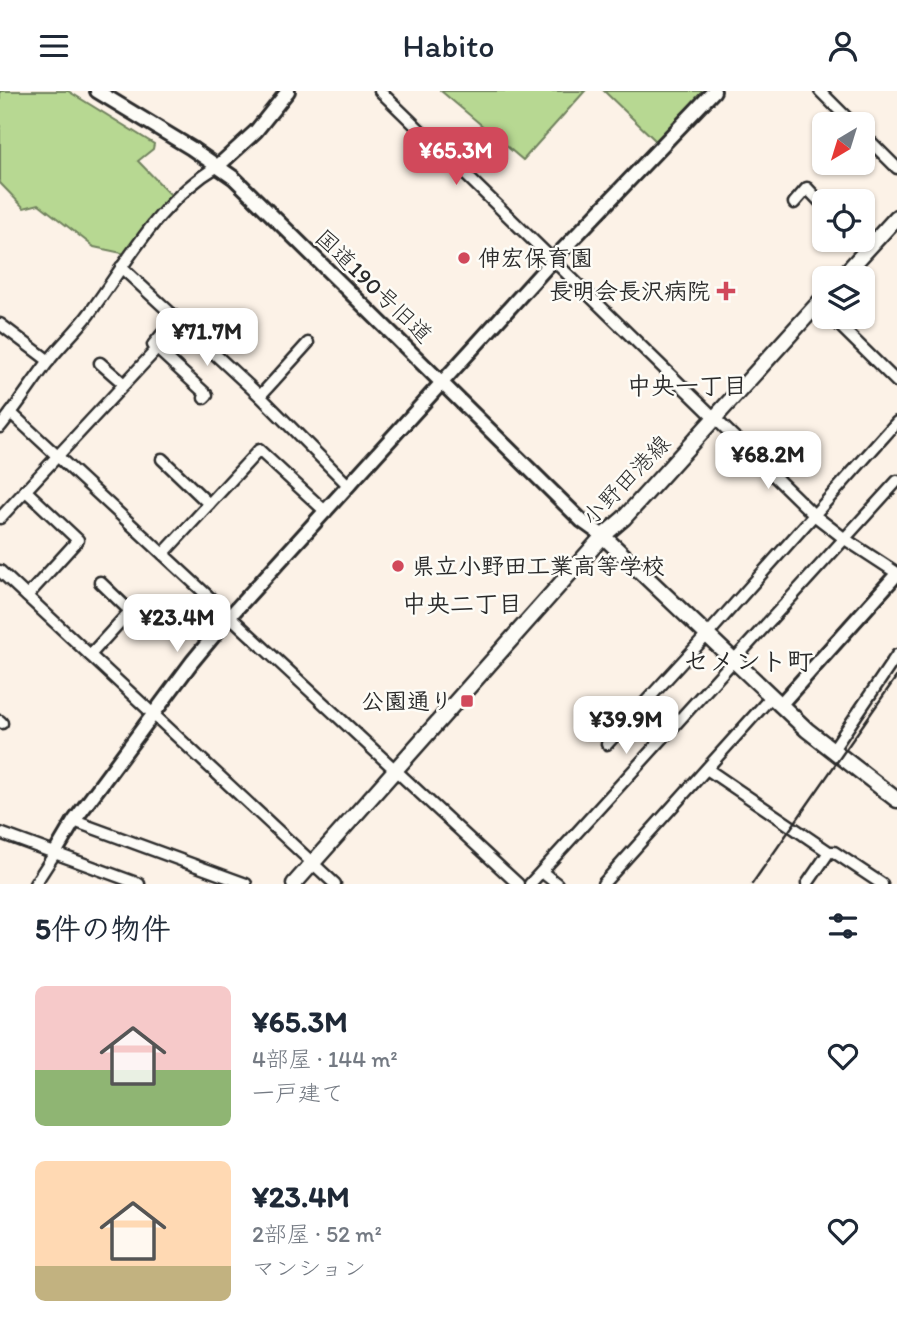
<!DOCTYPE html>
<html lang="ja">
<meta charset="utf-8">
<style>
body{margin:0;font-family:Itim,"Klee One",sans-serif;background:#f6f6f7;color:#1f2937;height:100vh;display:flex;flex-direction:column;font-size:26px;white-space:nowrap}
*{box-sizing:border-box;margin:0}
p{font-size:23px;color:#747a83}
.icon{flex:none;width:38px;height:38px;fill:none;stroke:currentColor;stroke-width:2;stroke-linecap:round;stroke-linejoin:round}
.map{position:relative;height:793px;overflow:hidden}
.panel{display:flex;flex-direction:column;background:#fff;flex:1}
.panel>*{flex:none}
.needle{width:46px;rotate:218deg}
.controls{position:absolute;left:812px;top:21px;display:grid;gap:14px}
.controls a{display:grid;place-items:center;width:63px;height:63px;border-radius:10px;background:#fff;box-shadow:0 2px 5px #0004;font-size:35px}
.price{position:absolute;translate:-50% -60px;padding:0 16px;border-radius:14px;background:#fff;color:#222;font-size:23px;line-height:46px;filter:drop-shadow(0 2px 4px #0008)}
.price::after{content:'';position:absolute;left:50%;top:42px;width:21px;height:16px;margin-left:-10px;background:inherit;clip-path:polygon(0 0,100% 0,50% 100%)}
.price.on{background:#d1495b;color:#fff}
ul{padding:0;list-style:none}
li{display:flex;align-items:center;gap:21px;height:175px;padding:0 35px}
li span{display:grid;place-items:center;flex:none;width:196px;height:140px;border-radius:10px;color:#555}
li>.icon{margin-inline-start:auto}
span .icon{width:84px;height:84px;fill:#fffc;stroke-width:1}
li b{font-size:30px}
h2{display:flex;justify-content:space-between;align-items:center;height:84px;padding:0 35px;font-size:30px}
header{display:flex;justify-content:space-between;align-items:center;height:91px;padding:0 35px;background:#fff;font-size:32px;font-weight:600}
.map>svg:first-child{display:block}
</style>
<header><svg class="icon" aria-label="menu" viewBox="0 0 24 24"><path d="M4 6h16M4 12h16M4 18h16"/></svg>Habito<svg class="icon" aria-label="person" viewBox="0 0 24 24"><circle cx="12" cy="8" r="4"/><path d="M4 21q1-7 8-7t8 7"/></svg></header>
<div class="map">
<svg width="897" height="793" viewBox="0 0 897 793">
<rect width="100%" height="100%" fill="#fcf2e7"/>
<filter id="ink" filterUnits="userSpaceOnUse"><feTurbulence type="fractalNoise" baseFrequency=".0143" numOctaves="2"/><feDisplacementMap in="SourceGraphic" scale="14" xChannelSelector="R" yChannelSelector="G"/><feConvolveMatrix kernelMatrix="1 2 1 2 8 2 1 2 1" color-interpolation-filters="sRGB"/></filter>
<g filter="url(#ink)">
<g fill="#b7d892" stroke="#71825e" stroke-width="2">
<polygon points="0,0 68,0 154,53 153,58 138,70 172,105 126,163 94,156 39,113 24,117 0,92"/>
<polygon points="441,0 585,0 523,69"/>
<polygon points="604,0 704,0 657,51"/>
</g>
<g fill="none" stroke-linecap="round" stroke-linejoin="round">
<defs>
<g id="minor">
<polyline points="380,0 814,424 845,448 897,482"/>
<polyline points="820,0 853,33"/>
<polyline points="863,43 897,77"/>
<polyline points="794,112 807,97 824,115"/>
<polyline points="121,176 260,305 349,395"/>
<polyline points="176,226 153,254 207,304 204,307"/>
<polyline points="831,226 897,291"/>
<polyline points="0,233 49,270"/>
<polyline points="100,272 124,293"/>
<polyline points="260,305 308,252"/>
<polyline points="11,322 518,793"/>
<path d="M0,336C18,314 33,290 51,267C63,252 78,238 89,223C128,170 160,109 218,75"/>
<polyline points="162,368 209,413"/>
<polyline points="25,399 78,449 27,505"/>
<polyline points="0,427 157,258"/>
<polyline points="163,463 259,359 326,421"/>
<polyline points="0,480 335,793"/>
<polyline points="90,564 130,520 100,491"/>
<polyline points="0,630 2,632"/>
<polyline points="607,653 707,544 897,331"/>
<polyline points="832,660 897,564"/>
<polyline points="707,678 829,761 834,761 882,793"/>
<polyline points="74,730 246,793"/>
<polyline points="0,742 139,793"/>
<polyline points="542,781 557,793"/>
<polyline points="35,793 55,762"/>
<polyline points="530,793 897,390"/>
<polyline points="603,793 771,606"/>
<polyline points="807,793 829,761"/>
</g>
<g id="tertiary">
<polyline points="97,0 191,57 234,87 582,430 603,445"/>
<polyline points="218,75 256,40 288,0"/>
<polyline points="780,614 897,483"/>
<polyline points="55,762 74,730 192,571 230,525 553,169 714,0"/>
</g>
<g id="secondary">
<polyline points="841,187 897,126"/>
<polyline points="603,445 807,639 897,709"/>
<polyline points="294,793 603,445 624,427 824,206"/>
</g>
</defs>
<use href="#minor" stroke="#2b2b2b" stroke-width="15"/>
<use href="#tertiary" stroke="#2b2b2b" stroke-width="18"/>
<use href="#secondary" stroke="#2b2b2b" stroke-width="19"/>
<use href="#minor" stroke="#fdfcf7" stroke-width="10"/>
<use href="#tertiary" stroke="#fdfcf7" stroke-width="12"/>
<use href="#secondary" stroke="#fdfcf7" stroke-width="14"/>
<polyline stroke="#2b2b2b" stroke-width="2.5" points="752,793 897,585"/>
</g>
</g>
<g fill="#d1495b" stroke="#fdfcf7" stroke-width="2.5">
<circle cx="464" cy="167" r="7"/>
<path d="M722.5 189.5h7v7h7v7h-7v7h-7v-7h-7v-7h7z"/>
<circle cx="398" cy="475" r="7"/>
<rect x="460" y="603" width="14" height="14" rx="3.5"/>
</g>
<g text-anchor="middle" dominant-baseline="central" stroke-width="5" stroke-linejoin="round" paint-order="stroke">
<g font-size="23" font-weight="bold" fill="#2b2b2b" stroke="#fdfcf7" text-anchor="start">
<text x="478" y="167">伸宏保育園</text>
<text x="710" y="200" text-anchor="end">長明会長沢病院</text>
<text x="412" y="475">県立小野田工業高等学校</text>
<text x="453" y="610" text-anchor="end">公園通り</text>
</g>
<g font-size="23" fill="#2b2b2b" stroke="#fdfcf7">
<text transform="translate(374 195) rotate(44)">国道190号旧道</text>
<text transform="translate(626 389) rotate(-46)">小野田港線</text>
</g>
<g font-size="24" font-weight="bold" fill="#2b2b2b" stroke="#fdfcf7">
<text x="687" y="294">中央一丁目</text>
<text x="462" y="512">中央二丁目</text>
</g>
<g font-size="26" font-weight="bold" fill="#2b2b2b" stroke="#fdfcf7">
<text x="748" y="570">セメント町</text>
</g>
</g>
</svg>
<div class="controls">
<a><svg class="needle" viewBox="-14 -14 28 28"><path d="M0-13l5 13h-10z" fill="#e53935"/><path d="M0 13l5-13h-10z" fill="#747a83"/></svg></a>
<a><svg class="icon" aria-label="locate" viewBox="0 0 24 24"><circle cx="12" cy="12" r="6"/><path d="M12 2v4M12 18v4M2 12h4M18 12h4"/></svg></a>
<a><svg class="icon" aria-label="layers" viewBox="0 0 24 24"><path d="M12 4l9 5-9 5-9-5zM3 14l9 5 9-5"/></svg></a>
</div>
<b class="price on" style="left:456px;top:96px">¥65.3M</b>
<b class="price" style="left:207px;top:277px">¥71.7M</b>
<b class="price" style="left:768px;top:400px">¥68.2M</b>
<b class="price" style="left:177px;top:563px">¥23.4M</b>
<b class="price" style="left:626px;top:665px">¥39.9M</b>
</div>
<section class="panel">
<h2>5件の物件<svg class="icon" aria-label="filters" viewBox="0 0 24 24"><path d="M4 7h16M4 17h16"/><circle cx="9" cy="7" r="2"/><circle cx="15" cy="17" r="2"/></svg></h2>
<ul>
<li><span style="background:linear-gradient(#f6c9c9 60%,#8fb573 0)"><svg class="icon" aria-label="home" viewBox="0 0 24 24"><path d="M3 11l9-7 9 7M6 9v11h12V9"/></svg></span><div><b>¥65.3M</b><p>4部屋 · 144 m²</p><p>一戸建て</p></div><svg class="icon" aria-label="heart" viewBox="0 0 24 24"><path d="M12 20l-8-8c-3-5 5-10 8-4 3-6 11-1 8 4z"/></svg></li>
<li><span style="background:linear-gradient(#ffd9b3 75%,#c2b280 0)"><svg class="icon" aria-label="home" viewBox="0 0 24 24"><path d="M3 11l9-7 9 7M6 9v11h12V9"/></svg></span><div><b>¥23.4M</b><p>2部屋 · 52 m²</p><p>マンション</p></div><svg class="icon" aria-label="heart" viewBox="0 0 24 24"><path d="M12 20l-8-8c-3-5 5-10 8-4 3-6 11-1 8 4z"/></svg></li>
</ul>
</section>
